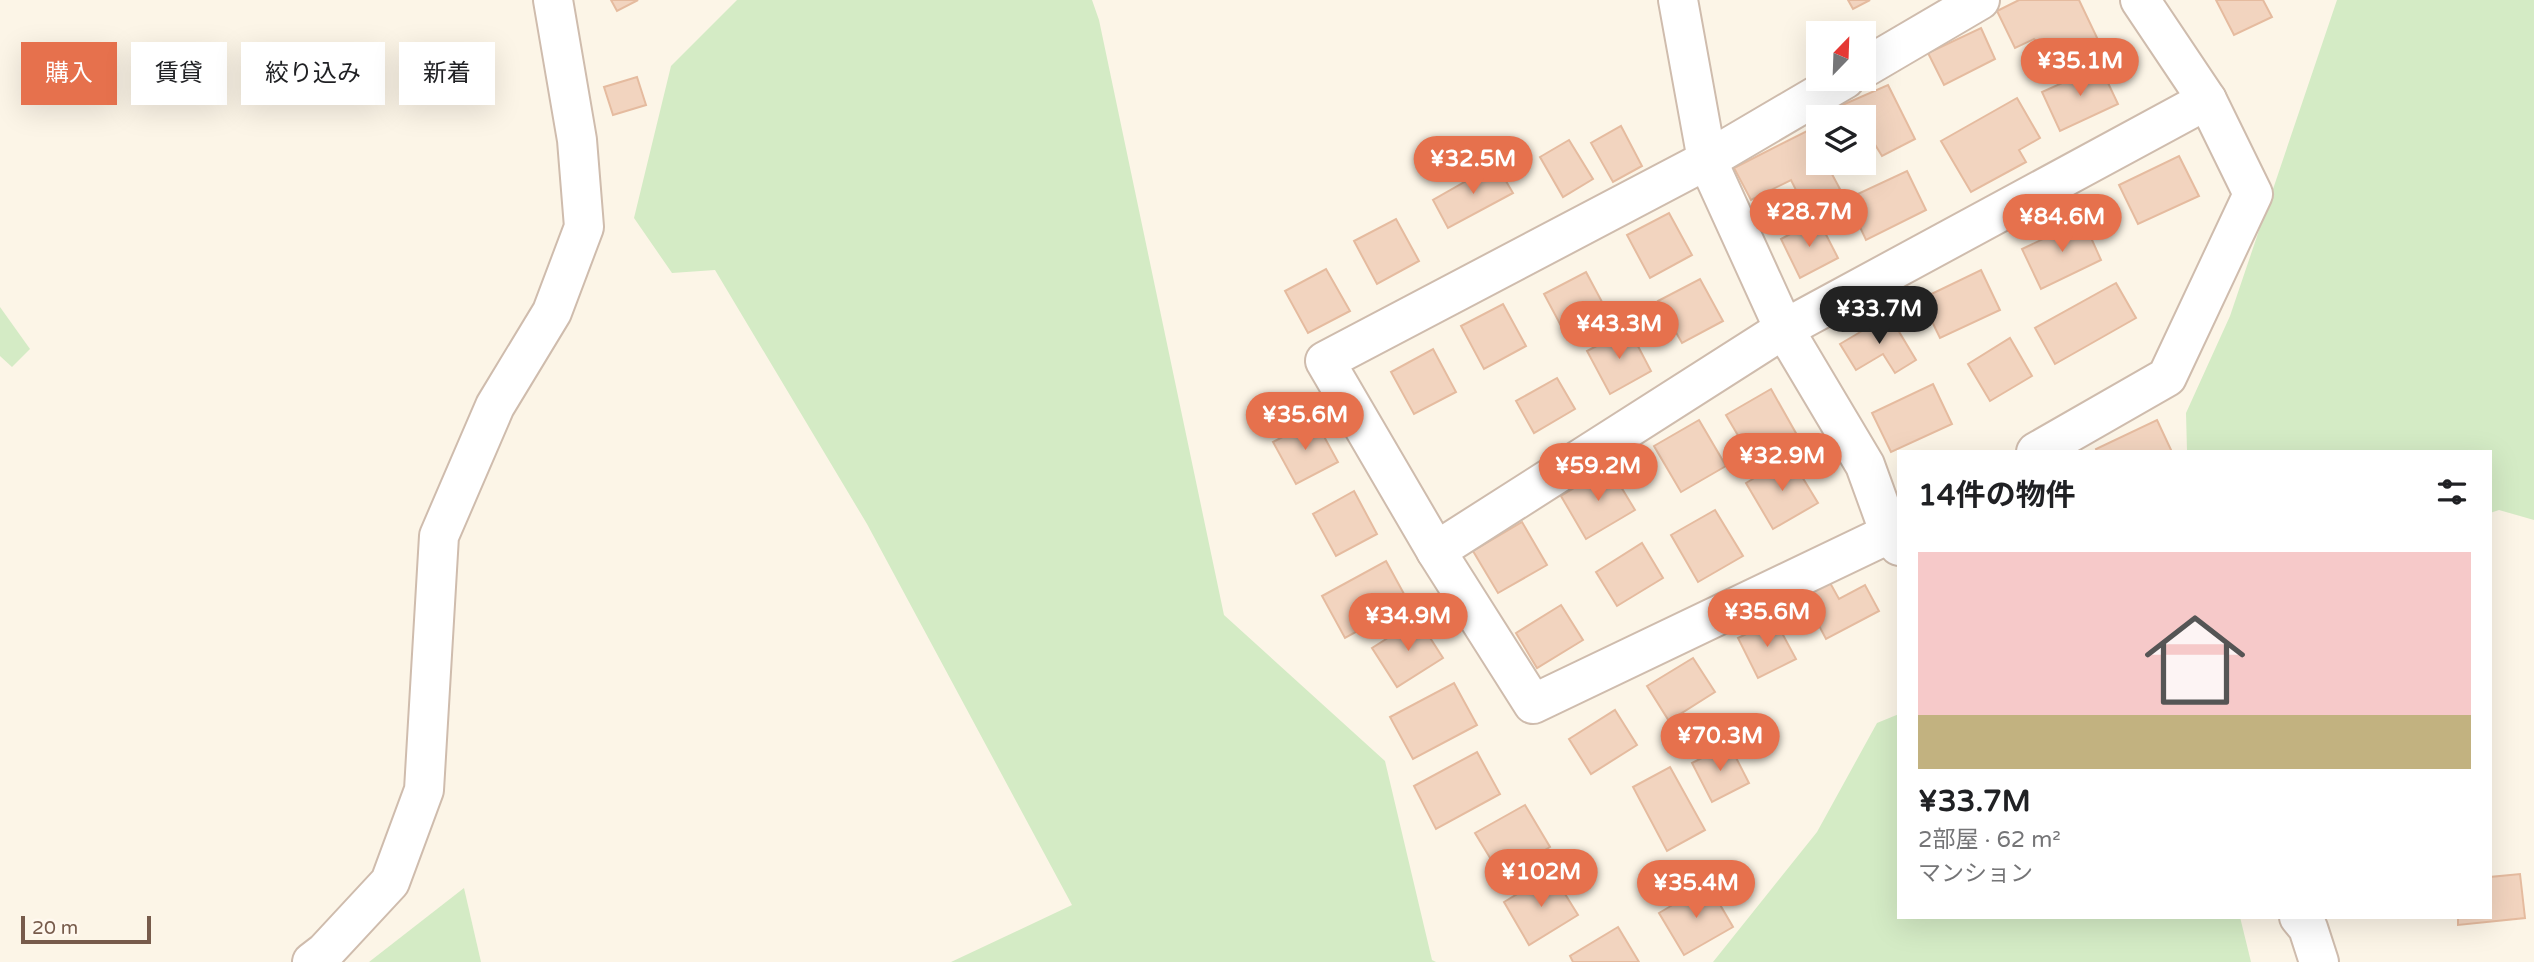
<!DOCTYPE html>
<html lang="ja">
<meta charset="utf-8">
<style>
body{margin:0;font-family:"Varela Round","Noto Sans JP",sans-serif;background:#f2f2f2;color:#202124;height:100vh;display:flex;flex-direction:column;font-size:26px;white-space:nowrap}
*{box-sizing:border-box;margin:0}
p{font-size:23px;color:#757577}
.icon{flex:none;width:38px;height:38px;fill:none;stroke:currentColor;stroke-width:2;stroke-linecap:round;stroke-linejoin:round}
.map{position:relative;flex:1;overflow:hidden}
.panel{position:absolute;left:1897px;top:450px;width:595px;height:469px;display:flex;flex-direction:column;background:#fff;border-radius:0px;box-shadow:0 7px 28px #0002}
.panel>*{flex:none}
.banner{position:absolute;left:21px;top:42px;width:665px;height:63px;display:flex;gap:14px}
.needle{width:46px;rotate:23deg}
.tools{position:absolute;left:1806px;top:21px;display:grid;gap:14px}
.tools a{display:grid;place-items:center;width:70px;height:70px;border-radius:0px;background:#fff;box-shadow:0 7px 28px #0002;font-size:35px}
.scale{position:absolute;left:21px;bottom:18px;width:130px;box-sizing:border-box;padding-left:7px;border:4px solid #775b4b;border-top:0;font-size:19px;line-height:24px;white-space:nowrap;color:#775b4b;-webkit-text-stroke:5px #fff8ee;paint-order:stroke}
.price{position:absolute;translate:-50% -60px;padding:0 16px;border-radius:24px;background:#e6714d;color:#fff;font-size:23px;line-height:46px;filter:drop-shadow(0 2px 4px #0008)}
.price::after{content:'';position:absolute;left:50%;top:42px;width:21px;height:16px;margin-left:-10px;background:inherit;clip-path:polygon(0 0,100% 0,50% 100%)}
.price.on{background:#222;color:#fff}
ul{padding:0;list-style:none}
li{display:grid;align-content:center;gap:14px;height:371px;padding:0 21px}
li+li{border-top:2px solid #e0e0e0}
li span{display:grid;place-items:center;height:217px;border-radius:0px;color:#555}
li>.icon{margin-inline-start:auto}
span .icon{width:126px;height:126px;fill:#fffc;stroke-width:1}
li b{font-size:30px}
h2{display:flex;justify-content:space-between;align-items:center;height:84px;padding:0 21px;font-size:30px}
.pill{padding:0 24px;border-radius:0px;background:#fff;box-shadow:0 7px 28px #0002;font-size:24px;line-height:63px}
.pill.on{background:#e6714d;color:#fff}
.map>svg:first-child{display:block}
</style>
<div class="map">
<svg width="2534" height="962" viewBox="0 0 2534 962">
<rect width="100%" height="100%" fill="#fcf5e7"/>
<g fill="#d4ebc5">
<polygon points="737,0 1092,0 1099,20 1224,615 1385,761 1432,960 1436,962 951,962 1072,905 867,524 715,270 672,273 634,218 671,66"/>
<polygon points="2337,0 2534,0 2534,520 2499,510 2490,513 2490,452 2187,451 2186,413 2230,316"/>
<polygon points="0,307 30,349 12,367 0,356"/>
<polygon points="1899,714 1899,917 2240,917 2251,962 1713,962 1817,832 1877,723"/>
<polygon points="464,888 481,962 369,962"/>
</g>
<g fill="#f2d4bf" stroke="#e5bb9f" stroke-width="2">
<polygon points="611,0 638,0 617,11"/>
<polygon points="1848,0 1870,0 1853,9"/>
<polygon points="2019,0 2079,0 2100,44 2057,64 2034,39 2015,48 1997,11"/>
<polygon points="2216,0 2263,0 2272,17 2234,35"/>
<polygon points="1981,28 1995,59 1944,85 1928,53"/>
<polygon points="2100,66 2118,104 2060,131 2042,92"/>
<polygon points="637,77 646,105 613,115 604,87"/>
<polygon points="1888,85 1915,139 1882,156 1874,143 1864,146 1864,117 1826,117 1824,113"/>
<polygon points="2017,98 2040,138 2019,150 2026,162 1971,192 1941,141"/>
<polygon points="1621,126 1642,166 1613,182 1591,143"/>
<polygon points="1809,130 1818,147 1818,163 1826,163 1840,189 1805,208 1791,180 1751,200 1734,168"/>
<polygon points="1569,140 1593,179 1563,197 1540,157"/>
<polygon points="2179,156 2199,196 2138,224 2119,185"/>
<polygon points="1496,164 1513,193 1448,228 1433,200"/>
<polygon points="1907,171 1926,210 1866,240 1847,199"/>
<polygon points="1669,213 1692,255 1650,278 1627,235"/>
<polygon points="1396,219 1419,261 1377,284 1354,241"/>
<polygon points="1818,219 1838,258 1800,278 1781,239"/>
<polygon points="2083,220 2101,260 2041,289 2022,249"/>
<polygon points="1326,269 1350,311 1308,333 1285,291"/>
<polygon points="1981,270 2000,310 1940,338 1921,299"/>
<polygon points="1586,272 1609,315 1567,337 1544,294"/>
<polygon points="1700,279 1723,321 1682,343 1658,301"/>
<polygon points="2116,283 2136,318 2055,364 2035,328"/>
<polygon points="1503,304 1526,346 1484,369 1461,326"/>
<polygon points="1889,315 1916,360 1895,373 1883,354 1856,370 1840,344"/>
<polygon points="1629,329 1651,371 1610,394 1587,351"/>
<polygon points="2010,338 2032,376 1990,401 1968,364"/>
<polygon points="1433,349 1456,392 1414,414 1391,372"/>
<polygon points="1557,378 1575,409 1534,433 1516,401"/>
<polygon points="1933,384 1952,424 1891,452 1872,413"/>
<polygon points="1771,389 1797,435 1753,461 1726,415"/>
<polygon points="1315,420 1338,462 1296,484 1273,442"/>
<polygon points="1699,420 1726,466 1681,492 1654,446"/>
<polygon points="2157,420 2172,452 2097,452 2096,449"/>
<polygon points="1790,457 1818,503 1773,529 1746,483"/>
<polygon points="1609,467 1635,510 1586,539 1561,496"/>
<polygon points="1354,491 1377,534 1336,556 1313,514"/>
<polygon points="1715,510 1743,556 1698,582 1671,535"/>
<polygon points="1522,522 1547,565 1498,593 1473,551"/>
<polygon points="1642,543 1663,578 1617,606 1596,572"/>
<polygon points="1386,561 1409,603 1345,638 1322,596"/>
<polygon points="1829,581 1839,599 1865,585 1879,611 1826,639 1803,595"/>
<polygon points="1561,605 1583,640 1537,668 1516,633"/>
<polygon points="1418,619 1443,658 1397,687 1372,648"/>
<polygon points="1775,620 1796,659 1758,678 1738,638"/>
<polygon points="1693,658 1715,692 1669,721 1647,686"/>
<polygon points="1454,683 1477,725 1413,759 1390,717"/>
<polygon points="1615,710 1637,745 1591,774 1569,739"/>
<polygon points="1729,744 1749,783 1712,802 1692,763"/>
<polygon points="1477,752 1500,794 1436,829 1414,786"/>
<polygon points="1670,767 1705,830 1667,851 1633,787"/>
<polygon points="1525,805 1550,847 1501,876 1475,833"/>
<polygon points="1552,873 1578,915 1529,945 1504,902"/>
<polygon points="2520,874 2525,918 2458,925 2458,917 2490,917 2490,877"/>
<polygon points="1708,884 1733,927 1684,955 1659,913"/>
<polygon points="1618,927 1639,962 1573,962 1570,956"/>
</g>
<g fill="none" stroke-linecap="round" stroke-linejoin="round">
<defs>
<g id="minor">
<polyline points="1678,0 1707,160 1784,329 1865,465 1890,534 1899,546"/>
<polyline points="1864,68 1980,0"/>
<polyline points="1845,79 1707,160 1325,361 1436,551 1533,704 1899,529"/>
<polyline points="2036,452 2167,377 2253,194 2207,100 2140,0"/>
<polyline points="1436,551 1784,329 2207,100"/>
<polyline points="2299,917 2308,928 2319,962"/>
<polyline points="312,962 325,952 390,882 424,790 439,536 495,406 552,312 584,227 577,140 553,0"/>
</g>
</defs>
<use href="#minor" stroke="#cfbcad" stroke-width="42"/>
<use href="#minor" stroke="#fff" stroke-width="38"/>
</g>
</svg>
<div class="tools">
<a><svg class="needle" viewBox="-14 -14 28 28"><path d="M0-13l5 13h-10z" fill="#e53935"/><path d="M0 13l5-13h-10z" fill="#757577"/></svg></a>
<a><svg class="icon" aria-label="layers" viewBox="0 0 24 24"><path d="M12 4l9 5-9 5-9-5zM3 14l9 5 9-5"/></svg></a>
</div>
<div class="scale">20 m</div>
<b class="price" style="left:2080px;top:98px">¥35.1M</b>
<b class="price" style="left:1473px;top:196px">¥32.5M</b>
<b class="price" style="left:1809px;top:249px">¥28.7M</b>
<b class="price" style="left:2062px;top:254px">¥84.6M</b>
<b class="price on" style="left:1879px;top:346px">¥33.7M</b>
<b class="price" style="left:1619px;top:361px">¥43.3M</b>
<b class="price" style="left:1305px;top:452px">¥35.6M</b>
<b class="price" style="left:1782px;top:493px">¥32.9M</b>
<b class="price" style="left:1598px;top:503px">¥59.2M</b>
<b class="price" style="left:1767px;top:649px">¥35.6M</b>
<b class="price" style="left:1408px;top:653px">¥34.9M</b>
<b class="price" style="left:1720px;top:773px">¥70.3M</b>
<b class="price" style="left:1541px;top:909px">¥102M</b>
<b class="price" style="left:1696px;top:920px">¥35.4M</b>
<div class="banner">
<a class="pill on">購入</a>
<a class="pill">賃貸</a>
<a class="pill">絞り込み</a>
<a class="pill">新着</a>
</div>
<section class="panel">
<h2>14件の物件<svg class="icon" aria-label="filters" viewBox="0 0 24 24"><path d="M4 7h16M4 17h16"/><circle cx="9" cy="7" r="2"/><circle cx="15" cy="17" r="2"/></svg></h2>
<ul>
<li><span style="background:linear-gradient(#f6c9c9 75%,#c2b280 0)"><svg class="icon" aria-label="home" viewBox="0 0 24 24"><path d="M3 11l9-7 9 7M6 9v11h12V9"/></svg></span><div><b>¥33.7M</b><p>2部屋 · 62 m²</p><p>マンション</p></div></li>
</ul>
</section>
</div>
